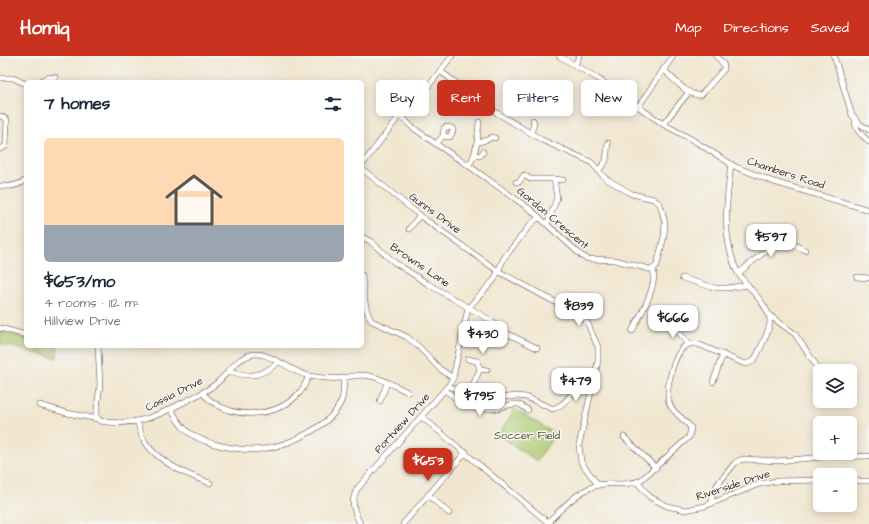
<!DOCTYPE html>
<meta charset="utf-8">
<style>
body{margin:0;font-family:"Architects Daughter",sans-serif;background:#f6f6f7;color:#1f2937;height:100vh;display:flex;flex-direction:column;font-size:15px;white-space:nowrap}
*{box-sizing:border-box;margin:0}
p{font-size:13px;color:#747a83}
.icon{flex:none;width:22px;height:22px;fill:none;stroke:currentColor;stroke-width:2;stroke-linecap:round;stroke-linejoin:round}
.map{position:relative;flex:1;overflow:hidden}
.sheet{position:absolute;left:24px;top:24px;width:340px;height:268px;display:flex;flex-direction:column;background:#fff;border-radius:6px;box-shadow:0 2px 10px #0003}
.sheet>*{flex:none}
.guide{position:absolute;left:376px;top:24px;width:380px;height:36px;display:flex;gap:8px}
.tools{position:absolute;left:813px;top:308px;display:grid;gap:8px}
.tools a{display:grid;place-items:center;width:44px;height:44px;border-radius:6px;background:#fff;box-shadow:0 2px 10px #0003;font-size:20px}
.price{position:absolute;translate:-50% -34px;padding:0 9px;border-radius:8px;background:#fff;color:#222;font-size:13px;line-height:26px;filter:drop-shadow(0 1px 2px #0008)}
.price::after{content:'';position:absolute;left:50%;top:24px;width:12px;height:9px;margin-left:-6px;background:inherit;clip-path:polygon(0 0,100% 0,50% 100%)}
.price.current{background:#c8321e;color:#fff}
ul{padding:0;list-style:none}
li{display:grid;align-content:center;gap:8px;height:212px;padding:0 20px}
li span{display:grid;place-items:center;height:124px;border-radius:6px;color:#555}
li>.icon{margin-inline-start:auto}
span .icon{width:72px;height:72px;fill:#fffc;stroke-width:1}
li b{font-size:17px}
h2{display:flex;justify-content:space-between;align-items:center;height:48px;padding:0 20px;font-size:17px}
.chip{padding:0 14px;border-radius:6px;background:#fff;box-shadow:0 2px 10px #0003;font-size:14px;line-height:36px}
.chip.current{background:#c8321e;color:#fff}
header{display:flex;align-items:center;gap:24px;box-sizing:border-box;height:56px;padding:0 20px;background:#c8321e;color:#fff}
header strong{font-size:19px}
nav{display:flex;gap:22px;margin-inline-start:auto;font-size:14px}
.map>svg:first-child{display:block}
</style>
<header>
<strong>Homiq</strong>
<nav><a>Map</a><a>Directions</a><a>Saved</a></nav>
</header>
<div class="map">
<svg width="869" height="468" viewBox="0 0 869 468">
<rect width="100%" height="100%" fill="#f6f6f2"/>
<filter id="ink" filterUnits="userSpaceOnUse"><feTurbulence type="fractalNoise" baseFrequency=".025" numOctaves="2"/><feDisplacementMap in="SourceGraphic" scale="8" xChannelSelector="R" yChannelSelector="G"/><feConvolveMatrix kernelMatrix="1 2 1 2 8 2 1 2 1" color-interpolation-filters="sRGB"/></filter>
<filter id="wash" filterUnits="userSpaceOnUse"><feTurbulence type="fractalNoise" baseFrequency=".012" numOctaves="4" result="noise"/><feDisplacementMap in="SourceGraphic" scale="16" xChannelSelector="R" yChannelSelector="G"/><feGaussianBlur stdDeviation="0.9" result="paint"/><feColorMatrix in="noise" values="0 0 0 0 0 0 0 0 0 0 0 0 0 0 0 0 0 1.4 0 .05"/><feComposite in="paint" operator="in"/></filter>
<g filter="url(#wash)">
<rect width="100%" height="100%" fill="#f1e6d0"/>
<g fill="#adca71" stroke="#747a48">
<polygon points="0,275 26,282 26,290 58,290 57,302 0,288"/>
<polygon points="515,353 555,378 537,405 498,379"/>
</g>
</g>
<g filter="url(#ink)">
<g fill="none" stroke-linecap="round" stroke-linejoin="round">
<defs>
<g id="minor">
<polyline points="559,0 597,22 663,68 691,83 736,111 774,126 869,154"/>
<polyline points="834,0 852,59 860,68 869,74"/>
<polyline points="575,9 579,0"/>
<path d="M663,13C672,21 688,41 701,39L724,13C725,7 720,4 716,0"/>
<polyline points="0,22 13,22 26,28"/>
<polyline points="39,26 46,22 55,21"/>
<polyline points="638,51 673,0"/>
<polyline points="400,59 412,71 436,88 469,110 531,154 582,200 588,203 615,204 649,213 653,213 657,209 664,180 665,167 662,155 660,148 654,143 632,138 620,131 605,122 591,106 542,84 497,57 440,15"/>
<polyline points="0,60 3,61 7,64 6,90 0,93"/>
<path d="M855,63C855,76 861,77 869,86"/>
<polyline points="663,68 689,36"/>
<polyline points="531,77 534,67 533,64"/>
<polyline points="477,87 479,66"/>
<polyline points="436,88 443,80 450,81 453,75 452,72 446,71 444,72 443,80"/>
<polyline points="474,99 477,87 489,83 492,81 495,82"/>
<polyline points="362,109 400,59 430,28 452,0"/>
<polyline points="468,109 471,106 474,99 480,100 483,96"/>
<polyline points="362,113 423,162 498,215 566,252 580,258 588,268 593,280 598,291 598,305 579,389 581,406 598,429"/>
<polyline points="599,114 606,105 608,87"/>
<polyline points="554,123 563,124"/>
<polyline points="516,126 519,126 524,119 530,123 554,123 557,142 551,158 547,168"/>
<path d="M0,130C9,131 18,130 26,124"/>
<polyline points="409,173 420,159"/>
<polyline points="362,181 370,185 394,206 428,228 490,264 504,276 537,292"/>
<path d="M739,217C747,210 771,189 782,186C789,185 799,191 805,194"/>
<path d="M362,219C363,232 364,256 372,265L407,281L419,291L440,313L453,322"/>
<polyline points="857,221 869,222"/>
<polyline points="682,222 715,232 727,232 748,229"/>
<polyline points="769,259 795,278 820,315"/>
<polyline points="674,269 676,273 689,288"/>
<polyline points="0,272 26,279"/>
<path d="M632,275C640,260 658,230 653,213"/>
<path d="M98,290L100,329L96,360L100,365C133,371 156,361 184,346C196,340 208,335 218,326C228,317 236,303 250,299C267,293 291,316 309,320C320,322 331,323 342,322C349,321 356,319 363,319C379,320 394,330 408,336"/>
<polyline points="468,303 477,305 480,313"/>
<path d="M229,315C251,322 260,321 279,306"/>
<polyline points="713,326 723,298"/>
<polyline points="448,330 461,335 497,342"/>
<path d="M445,334C458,345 473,354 490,353C498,353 512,347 518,348C521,349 525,352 528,354"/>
<polyline points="470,336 480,313 487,314"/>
<path d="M202,337C206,340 210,345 214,347C240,364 280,360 300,336C304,332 306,325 309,320"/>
<polyline points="380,345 387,327"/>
<polyline points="39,349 67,357 98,363"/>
<path d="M171,353C175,360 179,368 185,373C199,388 242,396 263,393C289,389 333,370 342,343C344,337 343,329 344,322"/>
<path d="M498,353L497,342L517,340L526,341L553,353C563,349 571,341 574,332"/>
<polyline points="422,361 550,468"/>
<path d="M137,365C139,370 140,375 142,380C153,405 187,419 210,427"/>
<polyline points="624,381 656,412"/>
<polyline points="850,425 869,425"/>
<polyline points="637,426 650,441 667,450 686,454 705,450 759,428 777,425 820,424"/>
<polyline points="428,439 449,457"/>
<polyline points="712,447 712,441 717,429 735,407 740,404 746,403 778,405 823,401 869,400"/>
<path d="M548,466C565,450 580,431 604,428C617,427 629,430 641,424L689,381L691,372C685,363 675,359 670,349C664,336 673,299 685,290C689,287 694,287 700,289L745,308C755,307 757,299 761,291C764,283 770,274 770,265C770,251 746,229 738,217C734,210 732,201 730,194C723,166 728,136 731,108"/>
<path d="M360,468C354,455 350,446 357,433L448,330L453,322L468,252L494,224L504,202L531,168L539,161"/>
<polyline points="403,468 466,396"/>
</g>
</defs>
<use href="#minor" stroke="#564639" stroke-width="6"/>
<use href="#minor" stroke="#fff" stroke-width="5"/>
</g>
</g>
<g text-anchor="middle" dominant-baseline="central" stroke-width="3" stroke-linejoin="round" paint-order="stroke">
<g font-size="11" fill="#3b2a1e" stroke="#f6f6f2">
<text transform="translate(786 117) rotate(18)">Chambers Road</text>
<text transform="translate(435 157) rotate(36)">Gunns Drive</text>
<text transform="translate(553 162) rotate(40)">Gordon Crescent</text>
<text transform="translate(420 209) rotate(34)">Browns Lane</text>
<text transform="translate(174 338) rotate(-27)">Cassia Drive</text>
<text transform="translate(402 367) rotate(-48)">Portview Drive</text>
<text transform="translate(733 429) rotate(-18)">Riverside Drive</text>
</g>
<g font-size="11" fill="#585233" stroke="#f6f6f2">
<text x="527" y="379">Soccer Field</text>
</g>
</g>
</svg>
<div class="tools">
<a><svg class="icon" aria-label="layers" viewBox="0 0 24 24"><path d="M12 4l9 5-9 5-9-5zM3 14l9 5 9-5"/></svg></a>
<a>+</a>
<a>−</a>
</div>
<b class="price" style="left:771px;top:202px">$597</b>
<b class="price" style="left:579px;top:271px">$839</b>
<b class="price" style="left:673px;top:283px">$666</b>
<b class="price" style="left:483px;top:299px">$430</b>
<b class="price" style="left:576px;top:346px">$479</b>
<b class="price" style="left:480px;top:361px">$795</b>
<b class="price current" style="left:428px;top:426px">$653</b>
<div class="guide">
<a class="chip">Buy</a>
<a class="chip current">Rent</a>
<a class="chip">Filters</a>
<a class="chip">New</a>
</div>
<section class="sheet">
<h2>7 homes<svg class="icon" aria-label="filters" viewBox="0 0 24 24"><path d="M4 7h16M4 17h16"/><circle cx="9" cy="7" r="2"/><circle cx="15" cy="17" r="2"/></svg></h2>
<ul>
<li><span style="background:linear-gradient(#ffd9b3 70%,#9aa5b1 0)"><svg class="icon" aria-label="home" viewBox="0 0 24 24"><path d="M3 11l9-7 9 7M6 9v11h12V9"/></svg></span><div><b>$653/mo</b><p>4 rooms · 112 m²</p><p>Hillview Drive</p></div></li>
</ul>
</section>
</div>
